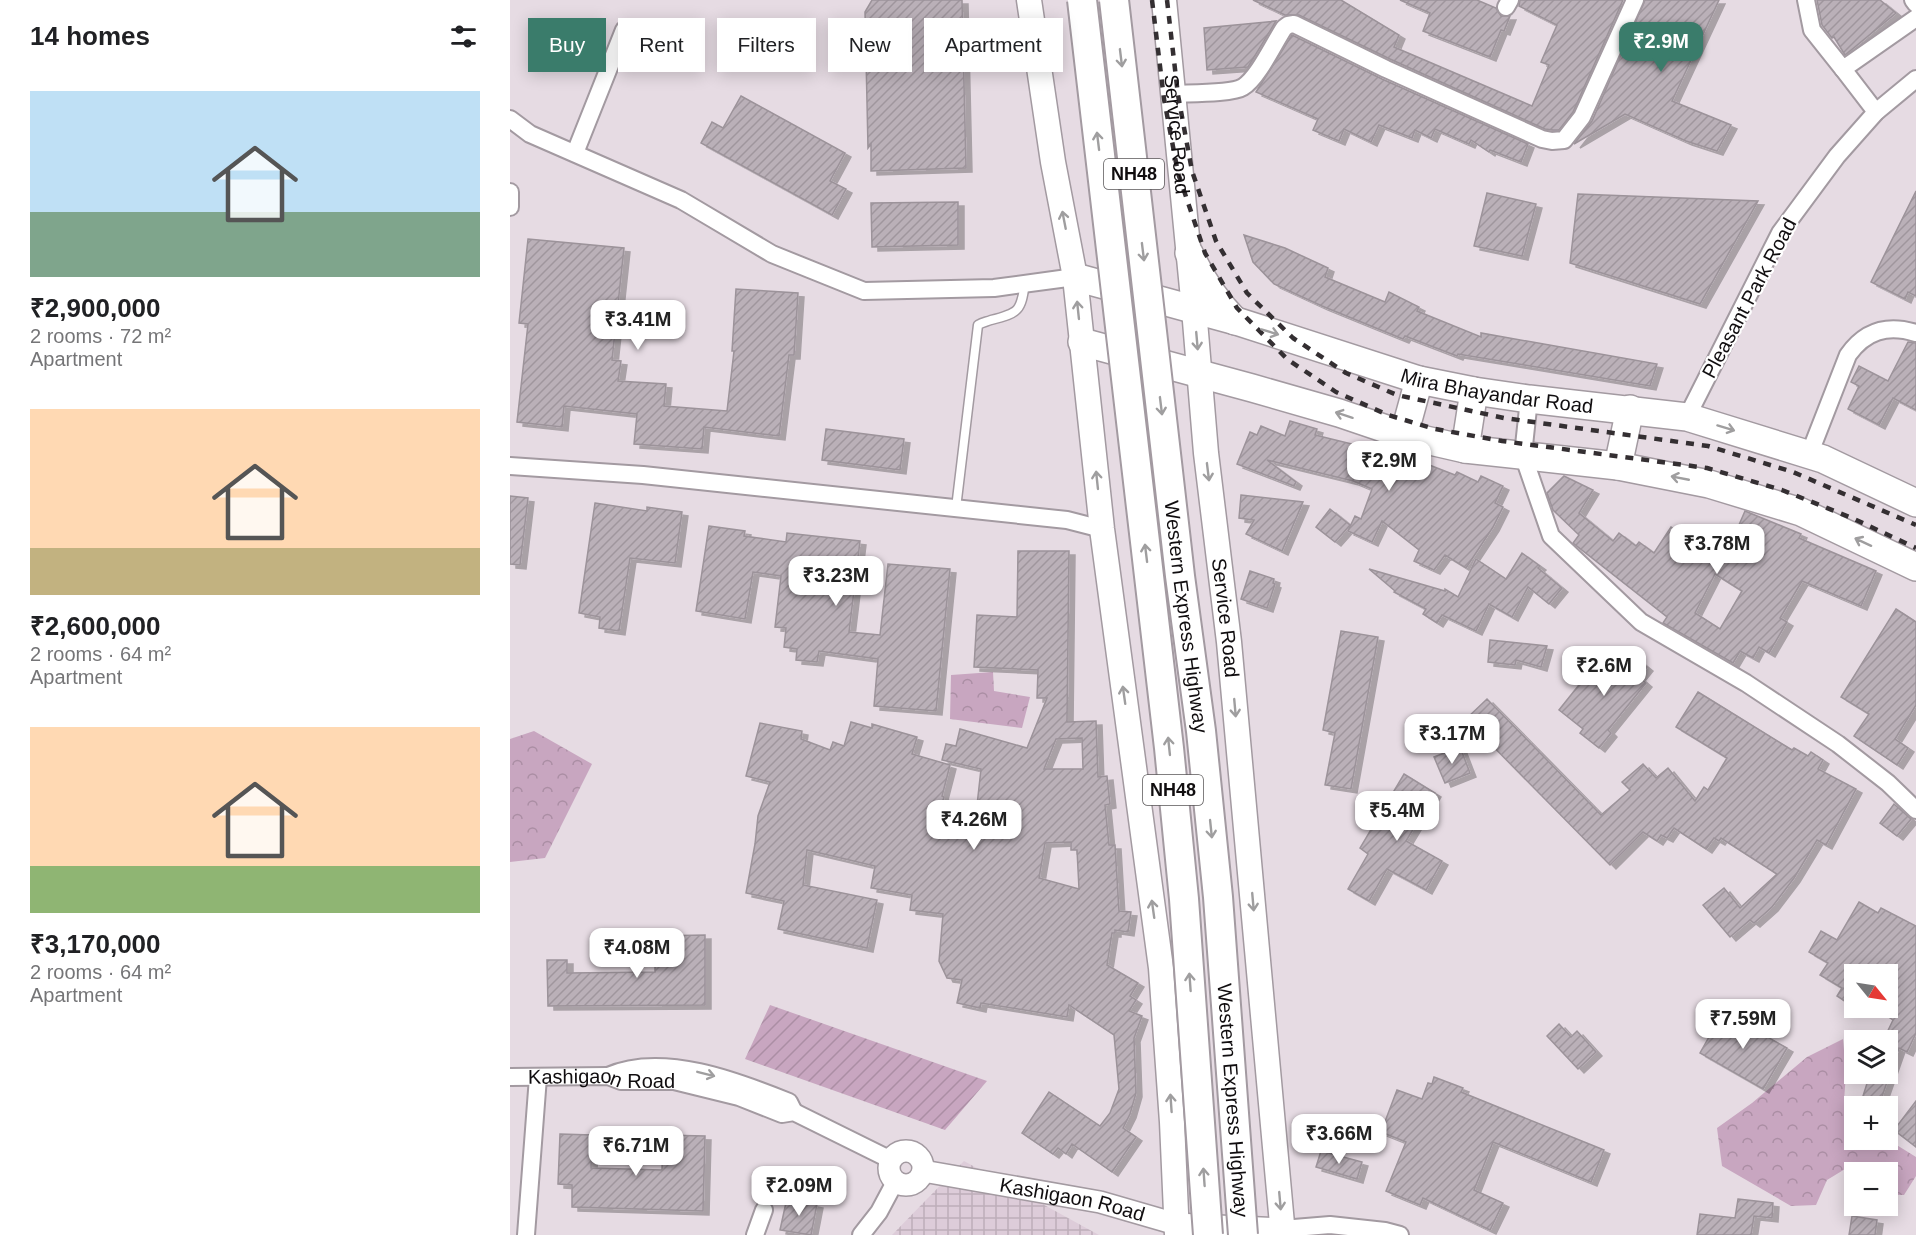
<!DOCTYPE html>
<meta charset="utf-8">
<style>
body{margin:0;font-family:Helvetica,sans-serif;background:#f6f6f6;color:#202124;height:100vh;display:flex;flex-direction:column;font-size:22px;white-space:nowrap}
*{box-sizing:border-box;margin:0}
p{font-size:20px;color:#757577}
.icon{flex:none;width:33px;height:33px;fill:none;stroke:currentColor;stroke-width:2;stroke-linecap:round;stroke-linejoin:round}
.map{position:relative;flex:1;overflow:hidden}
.details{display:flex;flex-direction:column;background:#fff;width:510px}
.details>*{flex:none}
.banner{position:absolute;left:18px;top:18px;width:570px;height:54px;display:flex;gap:12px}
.needle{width:39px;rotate:120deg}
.controls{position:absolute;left:1334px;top:964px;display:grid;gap:12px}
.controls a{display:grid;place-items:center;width:54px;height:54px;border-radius:0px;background:#fff;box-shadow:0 3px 15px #0003;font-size:30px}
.price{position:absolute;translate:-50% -51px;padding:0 14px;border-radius:12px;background:#fff;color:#222;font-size:20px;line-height:39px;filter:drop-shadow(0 2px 3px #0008)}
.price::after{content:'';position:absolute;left:50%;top:36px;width:18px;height:14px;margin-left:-9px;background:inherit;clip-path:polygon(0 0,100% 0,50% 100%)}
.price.active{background:#3a7c6b;color:#fff}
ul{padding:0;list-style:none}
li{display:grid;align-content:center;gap:12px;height:318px;padding:0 30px}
li span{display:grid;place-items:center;height:186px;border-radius:0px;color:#555}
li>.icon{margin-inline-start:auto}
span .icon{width:108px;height:108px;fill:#fffc;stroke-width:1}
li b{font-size:26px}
h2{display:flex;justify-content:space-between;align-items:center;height:72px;padding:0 30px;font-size:26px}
.tag{padding:0 21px;border-radius:0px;background:#fff;box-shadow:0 3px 15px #0003;font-size:21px;line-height:54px}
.tag.active{background:#3a7c6b;color:#fff}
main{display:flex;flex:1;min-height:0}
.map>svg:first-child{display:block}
</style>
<main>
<section class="details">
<h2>14 homes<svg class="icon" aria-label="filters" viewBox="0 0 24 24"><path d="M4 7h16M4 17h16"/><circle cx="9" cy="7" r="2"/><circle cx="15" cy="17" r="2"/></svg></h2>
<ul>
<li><span style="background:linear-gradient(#bfe0f5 65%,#7fa58c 0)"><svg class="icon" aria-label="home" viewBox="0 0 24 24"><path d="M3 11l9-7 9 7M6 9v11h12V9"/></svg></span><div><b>₹2,900,000</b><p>2 rooms · 72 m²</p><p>Apartment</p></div></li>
<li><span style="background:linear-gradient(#ffd9b3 75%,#c2b280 0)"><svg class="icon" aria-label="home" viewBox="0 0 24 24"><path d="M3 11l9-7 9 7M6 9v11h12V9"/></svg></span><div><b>₹2,600,000</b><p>2 rooms · 64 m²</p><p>Apartment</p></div></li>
<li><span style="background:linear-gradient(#ffd9b3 75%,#8fb573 0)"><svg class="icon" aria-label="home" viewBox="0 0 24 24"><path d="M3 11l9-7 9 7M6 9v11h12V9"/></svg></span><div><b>₹3,170,000</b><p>2 rooms · 64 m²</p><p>Apartment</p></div></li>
</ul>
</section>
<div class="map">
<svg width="1406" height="1235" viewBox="0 0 1406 1235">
<defs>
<pattern id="industrial-grid" width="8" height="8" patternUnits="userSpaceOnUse" patternTransform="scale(1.5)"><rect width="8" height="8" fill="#ddccd9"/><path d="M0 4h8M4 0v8" fill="none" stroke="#bdaeb9"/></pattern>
<pattern id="forest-crowns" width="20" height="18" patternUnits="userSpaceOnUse" patternTransform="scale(1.5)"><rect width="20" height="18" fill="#c8a6c0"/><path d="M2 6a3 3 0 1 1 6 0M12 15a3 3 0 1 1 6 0" fill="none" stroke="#ab8ea4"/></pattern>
<pattern id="garden-furrows" width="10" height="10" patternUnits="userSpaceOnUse" patternTransform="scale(1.5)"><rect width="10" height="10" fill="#c8a6c0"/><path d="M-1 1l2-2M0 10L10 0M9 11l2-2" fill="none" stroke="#ab8ea4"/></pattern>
<pattern id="building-hatch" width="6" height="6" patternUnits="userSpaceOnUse" patternTransform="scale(1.5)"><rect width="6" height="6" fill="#bab0b8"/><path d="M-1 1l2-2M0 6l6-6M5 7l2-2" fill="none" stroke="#9f969d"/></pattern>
<filter id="shadow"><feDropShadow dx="6" dy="4" stdDeviation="0" flood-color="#0004"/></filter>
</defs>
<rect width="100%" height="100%" fill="#e6dbe3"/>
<polygon fill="url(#industrial-grid)" points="454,1161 589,1235 382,1235"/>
<g fill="url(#forest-crowns)">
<polygon points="483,672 484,691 520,697 512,728 440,719 441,675"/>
<polygon points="24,731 82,764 35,858 0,862 0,739"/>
<polygon points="1333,1039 1336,1073 1334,1101 1336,1115 1344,1118 1344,1140 1377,1139 1406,1157 1406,1176 1394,1195 1382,1195 1377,1192 1377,1173 1350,1173 1340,1166 1317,1180 1306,1205 1281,1206 1212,1166 1207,1128 1242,1103 1297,1057"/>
</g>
<polygon fill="url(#garden-furrows)" points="260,1005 477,1081 435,1130 235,1059"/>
<g fill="url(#building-hatch)" stroke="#9c939a" stroke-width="1.5" fill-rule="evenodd" filter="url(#shadow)">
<polygon points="362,0 452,0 456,168 361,171 361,144 358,148 355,12"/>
<polygon points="743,0 831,0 889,35 884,47 1022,106 1039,65 1031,62 1047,25 1009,6 1010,0 1113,0 1063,112 1049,130 1043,130 1035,129 880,59 789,15 775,15"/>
<polygon points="890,0 967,0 986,8 991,16 1000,16 994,31 991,30 980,57 913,31 920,13"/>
<polygon points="1135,0 1209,0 1162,101 1221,125 1207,151 1176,141 1115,114 1064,144 1082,121"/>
<polygon points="1307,0 1370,0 1386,13 1335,55 1324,37 1322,38 1312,25"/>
<polygon points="766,21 738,67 697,70 694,28"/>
<polygon points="782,35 872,79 1018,144 1011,162 980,150 979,152 961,140 959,144 925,129 921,138 905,130 902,138 869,125 861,142 834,129 829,141 803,130 808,119 746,92"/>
<polygon points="231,96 335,153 320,181 336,189 322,215 191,143 202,122 213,128"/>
<polygon points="1406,191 1406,296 1398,292 1395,299 1361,282"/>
<polygon points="977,193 1026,204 1012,256 964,246"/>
<polygon points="1068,194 1248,201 1190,304 1060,263"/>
<polygon points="448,202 448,245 362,247 361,203"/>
<polygon points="734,235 775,248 818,268 815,277 875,302 879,292 909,307 907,311 971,337 971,333 1147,364 1140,386 948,354 947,356 895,336 893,339 812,306 764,284 743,262"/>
<polygon points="18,239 114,248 102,360 111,361 108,381 156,384 154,406 217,411 224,351 222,351 226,289 288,293 284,355 279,355 269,436 194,427 192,449 124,444 127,414 54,406 52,427 7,422 18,324 9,323"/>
<polygon points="1398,342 1406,343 1406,410 1383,398 1369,425 1338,409 1349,386 1341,382 1349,366 1378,381"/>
<polygon points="780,421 807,429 805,435 850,446 849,448 901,466 904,459 945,475 947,472 968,482 971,476 993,486 985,503 993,507 983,527 956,568 935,555 924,570 904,561 909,550 872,521 862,542 838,531 845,516 851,519 862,489 843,481 757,460 786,482 784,486 727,464 740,432 747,435 751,426 775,436"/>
<polygon points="316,429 394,439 390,470 312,460"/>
<path d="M1054,476L1083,490L1069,513L1103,541L1109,533L1126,546L1129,542L1144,553L1161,527L1191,546L1201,529L1222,541L1235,511L1291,534L1289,538L1366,571L1351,606L1292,581L1270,618L1277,622L1259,653L1249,647L1243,658L1230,651L1223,663L1153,623L1157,617L1063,543L1069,535L1043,510L1037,493ZM1205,574L1232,591L1210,629L1185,613Z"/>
<polygon points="731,495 793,502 772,551 736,534 744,520 729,518"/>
<polygon points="0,496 18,498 10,565 0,564"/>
<polygon points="85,503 137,511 137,507 172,512 165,563 120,558 109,631 89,628 90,617 69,613"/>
<polygon points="820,509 840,525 825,542 806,527"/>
<polygon points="199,526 235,531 234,536 276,542 277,533 350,541 339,632 370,635 378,564 440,569 426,711 364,706 368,659 309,651 307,662 286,660 287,649 274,647 276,628 265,627 271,576 243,572 235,619 186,611"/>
<path d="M508,551H559L557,722L586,721L588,777L597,776L600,804L595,805L599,845H605L609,911L621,912L618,932L605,930V933H602L597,965L628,983L620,996L626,1000L619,1011L632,1016L624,1038L626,1093L620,1114L613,1128L626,1137L602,1172L562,1144L556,1154L548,1148L543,1154L512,1133L539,1092L590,1126L600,1113L609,1089L604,1035L559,1005L557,1017L471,1003L470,1008L447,1003L452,980L437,978L429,961L433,914L400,910L402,895L361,888L365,866L297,850L293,885L367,900L357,948L268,929L274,901L236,893L245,844L248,816L260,782L236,776L250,723L292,731L291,739L320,750L323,742L334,746L341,722L362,728V724L407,737L402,754L440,765L432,796L434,797L433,801L464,810L465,805H467L471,769L432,760L436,744L446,746L450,729L517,748L537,698H527L528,670L464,667L467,615L507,617ZM572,738L573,769H534L546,739ZM561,842V850H567L569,889L529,878L535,843Z"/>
<polygon points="1012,553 1030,566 1028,568 1052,588 1039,604 1018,587 1002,617 979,604 966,631 932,615 927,623 913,614 916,609 884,592 885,591 859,569 935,591 935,589 948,597 966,559 996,579"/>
<polygon points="740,571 764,579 763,583 765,584 757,608 731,599"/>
<polygon points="1386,609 1406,622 1406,705 1385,739 1398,748 1387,765 1344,736 1359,714 1331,697"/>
<polygon points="831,631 868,637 841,789 815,785 825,733 813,730"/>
<polygon points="980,640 1037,646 1031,667 1006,660 1005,665 978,662"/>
<polygon points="1092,656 1096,660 1108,657 1119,666 1126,658 1137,667 1129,677 1136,683 1098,730 1101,733 1089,748 1070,733 1073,729 1049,710"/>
<polygon points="1188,692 1282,750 1284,748 1298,756 1301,752 1313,760 1308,769 1346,789 1316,845 1307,840 1284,878 1262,907 1244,923 1240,920 1220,937 1193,905 1214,888 1230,908 1267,874 1211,838 1209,841 1204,838 1196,849 1164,828 1157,838 1151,835 1147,841 1133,832 1100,865 956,719 977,699 1091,815 1120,790 1112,782 1133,764 1146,778 1158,768 1185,801 1194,787 1198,790 1217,758 1166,727"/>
<polygon points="950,747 960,773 935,783 924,757"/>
<polygon points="894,774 925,793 896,841 932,861 916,890 877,869 859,901 838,889 858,854 850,848"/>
<polygon points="1384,804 1401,819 1387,836 1370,823"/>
<polygon points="1349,902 1368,913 1371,908 1406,926 1406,1033 1397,1052 1389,1048 1370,1102 1353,1096 1360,1074 1377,1074 1377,1041 1373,1041 1383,1020 1377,1016 1377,975 1344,975 1344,1007 1327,996 1332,988 1310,975 1318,963 1299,952 1311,931 1327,940"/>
<polygon points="195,935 195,1005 38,1006 37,960 57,960 57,973 145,972 145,936"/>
<polygon points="1213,1012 1277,1048 1253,1089 1190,1053"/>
<polygon points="1049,1024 1061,1037 1067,1031 1086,1052 1068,1069 1037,1036"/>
<polygon points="924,1077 953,1088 951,1092 1094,1150 1081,1182 983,1142 964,1190 993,1203 980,1230 913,1198 910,1205 876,1191 896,1142 871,1132 887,1090 912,1099 918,1083 922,1084"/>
<polygon points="1406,1101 1406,1147 1384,1130"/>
<polygon points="50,1134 82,1135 81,1168 152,1170 153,1135 195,1136 193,1211 62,1207 62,1185 48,1184"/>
<polygon points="811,1151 852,1162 847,1179 806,1167"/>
<polygon points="277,1198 307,1204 301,1235 270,1230"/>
<polygon points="1228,1199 1263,1203 1262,1218 1244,1216 1241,1235 1187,1235 1190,1214 1225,1218"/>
<polygon points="1342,1216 1367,1220 1365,1235 1339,1235"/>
</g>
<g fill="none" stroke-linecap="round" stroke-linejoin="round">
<defs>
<path id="service" d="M446,508L468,325C473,322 476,322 481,320C509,313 511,311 515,283"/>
<g id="minor">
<polyline points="1296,0 1302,30 1333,69 1406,18"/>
<polyline points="1403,0 1406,4"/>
<polyline points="996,7 1000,0"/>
<polyline points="1333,69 1366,112"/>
<path d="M662,94C678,93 722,94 733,87C748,78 764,43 774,28L778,25L784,24L876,69L1032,139L1042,141L1054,140L1072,117L1125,0"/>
<polyline points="0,119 20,134 171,200 262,254 354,291 484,288 565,277"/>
<polyline points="65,153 114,30"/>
<polyline points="0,192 0,207"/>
<polyline points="1019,399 1013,455 1041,536 1131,622 1236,683 1328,744 1378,783 1406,810"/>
<polyline points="1177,417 1270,233 1327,156 1366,112 1406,79"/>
<path d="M1299,455L1338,355C1355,331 1377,324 1406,333"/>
<polyline points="0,466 133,475 557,520 592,529"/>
<path d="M98,1076C152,1052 227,1081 279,1102L284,1112"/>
<path id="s1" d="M0,1077L98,1076L111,1081H164L229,1097L272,1114L284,1112L381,1160"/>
<polyline points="772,1229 820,1225 875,1231 890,1235"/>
<polyline points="16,1235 28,1077"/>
<polyline points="245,1235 254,1210"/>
<polyline points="351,1235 369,1212 385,1182"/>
</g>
<g id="tertiary">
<circle cx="396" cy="1168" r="17"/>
<path id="s2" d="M413,1171L590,1202L666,1224L772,1229"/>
</g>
<g id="secondary">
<polyline points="519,0 543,162 565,277 592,529 651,968 662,1122 667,1235"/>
<path id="s3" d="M654,0L684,309L696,453L719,642L773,1235"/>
</g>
<g id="primary">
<path d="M679,253C691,279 704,300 725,321"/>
<path id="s4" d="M565,277L726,321L909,380L964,391L1019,399L1177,417L1313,459L1406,503"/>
<polyline points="572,342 742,388 829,413 894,435 955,449 1108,466 1199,484 1291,512 1406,567"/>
<polyline points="894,435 909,380"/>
<polyline points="955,449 964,391"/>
<polyline points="1108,466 1120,409"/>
</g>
</defs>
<use href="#service" stroke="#a39aa1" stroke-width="11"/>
<use href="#minor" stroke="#a39aa1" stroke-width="20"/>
<use href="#tertiary" stroke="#a39aa1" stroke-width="24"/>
<use href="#secondary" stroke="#a39aa1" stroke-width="27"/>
<use href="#primary" stroke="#a39aa1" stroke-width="30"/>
<use href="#service" stroke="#fff" stroke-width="8"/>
<use href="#minor" stroke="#fff" stroke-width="16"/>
<use href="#tertiary" stroke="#fff" stroke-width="21"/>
<use href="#secondary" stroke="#fff" stroke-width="24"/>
<use href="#primary" stroke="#fff" stroke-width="27"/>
<g stroke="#342f32" stroke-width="4.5" stroke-dasharray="8 8" stroke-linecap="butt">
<polyline points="642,0 654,99 668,173 695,253 727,308 777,359 826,392 878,415 925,429 992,441 1197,468 1272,490 1342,518 1406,548"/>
<polyline points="657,0 668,95 682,171 706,241 737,293 783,338 836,373 887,395 994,418 1198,446 1283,472 1406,525"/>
</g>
<defs>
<g id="trunk-bridge">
<polyline points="572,0 659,748 674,899 698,1235"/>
<path id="s5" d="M604,0L670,576L691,731L708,897L733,1235"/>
</g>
</defs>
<use href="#trunk-bridge" stroke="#a39aa1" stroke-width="32" stroke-linecap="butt"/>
<use href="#trunk-bridge" stroke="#fff" stroke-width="28"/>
</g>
<defs><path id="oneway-shaft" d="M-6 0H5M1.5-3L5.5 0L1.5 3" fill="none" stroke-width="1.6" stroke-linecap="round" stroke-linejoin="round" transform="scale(1.5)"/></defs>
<g stroke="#9f9e9f">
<use href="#oneway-shaft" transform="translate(611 58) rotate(83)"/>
<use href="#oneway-shaft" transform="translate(588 141) rotate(-97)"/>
<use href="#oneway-shaft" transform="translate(554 220) rotate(-101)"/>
<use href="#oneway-shaft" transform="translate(633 252) rotate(83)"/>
<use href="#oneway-shaft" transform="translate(568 310) rotate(-96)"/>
<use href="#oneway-shaft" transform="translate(760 332) rotate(17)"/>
<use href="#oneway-shaft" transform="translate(687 341) rotate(85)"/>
<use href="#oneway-shaft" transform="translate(651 406) rotate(83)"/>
<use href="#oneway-shaft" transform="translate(834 415) rotate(-162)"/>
<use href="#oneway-shaft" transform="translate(1216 428) rotate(17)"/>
<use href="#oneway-shaft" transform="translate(698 472) rotate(83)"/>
<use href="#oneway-shaft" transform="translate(1170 478) rotate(-169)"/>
<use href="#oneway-shaft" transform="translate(587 480) rotate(-96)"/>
<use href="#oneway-shaft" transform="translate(1353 542) rotate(-155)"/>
<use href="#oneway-shaft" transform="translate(636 553) rotate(-97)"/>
<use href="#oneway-shaft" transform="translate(614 695) rotate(-98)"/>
<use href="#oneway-shaft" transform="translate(725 708) rotate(85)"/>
<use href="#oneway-shaft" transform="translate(659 746) rotate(-96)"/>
<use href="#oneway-shaft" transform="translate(701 829) rotate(84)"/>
<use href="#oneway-shaft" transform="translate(743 902) rotate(85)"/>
<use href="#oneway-shaft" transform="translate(643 909) rotate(-98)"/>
<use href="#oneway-shaft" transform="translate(680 982) rotate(-94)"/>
<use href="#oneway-shaft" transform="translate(196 1074) rotate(14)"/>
<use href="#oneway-shaft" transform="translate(661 1103) rotate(-94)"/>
<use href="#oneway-shaft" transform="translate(694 1177) rotate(-94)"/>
<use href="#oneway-shaft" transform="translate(770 1201) rotate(85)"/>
</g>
<g text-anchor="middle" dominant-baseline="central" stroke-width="4.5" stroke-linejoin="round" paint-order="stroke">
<g fill="#fff" stroke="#585657" stroke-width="1.5">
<rect x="594" y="159" width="60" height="30" rx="4.5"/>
<rect x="633" y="775" width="60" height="30" rx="4.5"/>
</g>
<g font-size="18" font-weight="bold" fill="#100d0f">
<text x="624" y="174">NH48</text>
<text x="663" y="790">NH48</text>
</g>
<g font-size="20" fill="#100d0f" stroke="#fff">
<text stroke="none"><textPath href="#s3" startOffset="135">Service Road</textPath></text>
<text transform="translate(1239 298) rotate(-62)">Pleasant Park Road</text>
<text stroke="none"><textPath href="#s4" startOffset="438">Mira Bhayandar Road</textPath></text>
<text stroke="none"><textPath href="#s5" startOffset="621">Western Express Highway</textPath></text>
<text stroke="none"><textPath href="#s3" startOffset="621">Service Road</textPath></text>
<text stroke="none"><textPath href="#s1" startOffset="92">Kashigaon Road</textPath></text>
<text stroke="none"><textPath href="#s5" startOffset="1107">Western Express Highway</textPath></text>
<text stroke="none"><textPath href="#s2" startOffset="152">Kashigaon Road</textPath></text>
</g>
</g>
</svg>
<div class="controls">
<a><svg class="needle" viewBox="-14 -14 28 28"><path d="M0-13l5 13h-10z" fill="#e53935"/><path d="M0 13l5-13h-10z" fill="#757577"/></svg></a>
<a><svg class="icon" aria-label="layers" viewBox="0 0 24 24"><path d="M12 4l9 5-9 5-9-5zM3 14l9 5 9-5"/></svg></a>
<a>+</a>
<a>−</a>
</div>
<b class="price active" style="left:1151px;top:73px">₹2.9M</b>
<b class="price" style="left:128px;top:351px">₹3.41M</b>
<b class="price" style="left:879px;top:492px">₹2.9M</b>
<b class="price" style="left:1207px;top:575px">₹3.78M</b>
<b class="price" style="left:326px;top:607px">₹3.23M</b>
<b class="price" style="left:1094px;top:697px">₹2.6M</b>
<b class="price" style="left:942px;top:765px">₹3.17M</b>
<b class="price" style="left:887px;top:842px">₹5.4M</b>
<b class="price" style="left:464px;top:851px">₹4.26M</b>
<b class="price" style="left:127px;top:979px">₹4.08M</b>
<b class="price" style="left:1233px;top:1050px">₹7.59M</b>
<b class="price" style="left:829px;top:1165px">₹3.66M</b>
<b class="price" style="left:126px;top:1177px">₹6.71M</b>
<b class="price" style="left:289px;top:1217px">₹2.09M</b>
<div class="banner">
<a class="tag active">Buy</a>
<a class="tag">Rent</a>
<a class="tag">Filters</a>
<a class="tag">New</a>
<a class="tag">Apartment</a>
</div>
</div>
</main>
